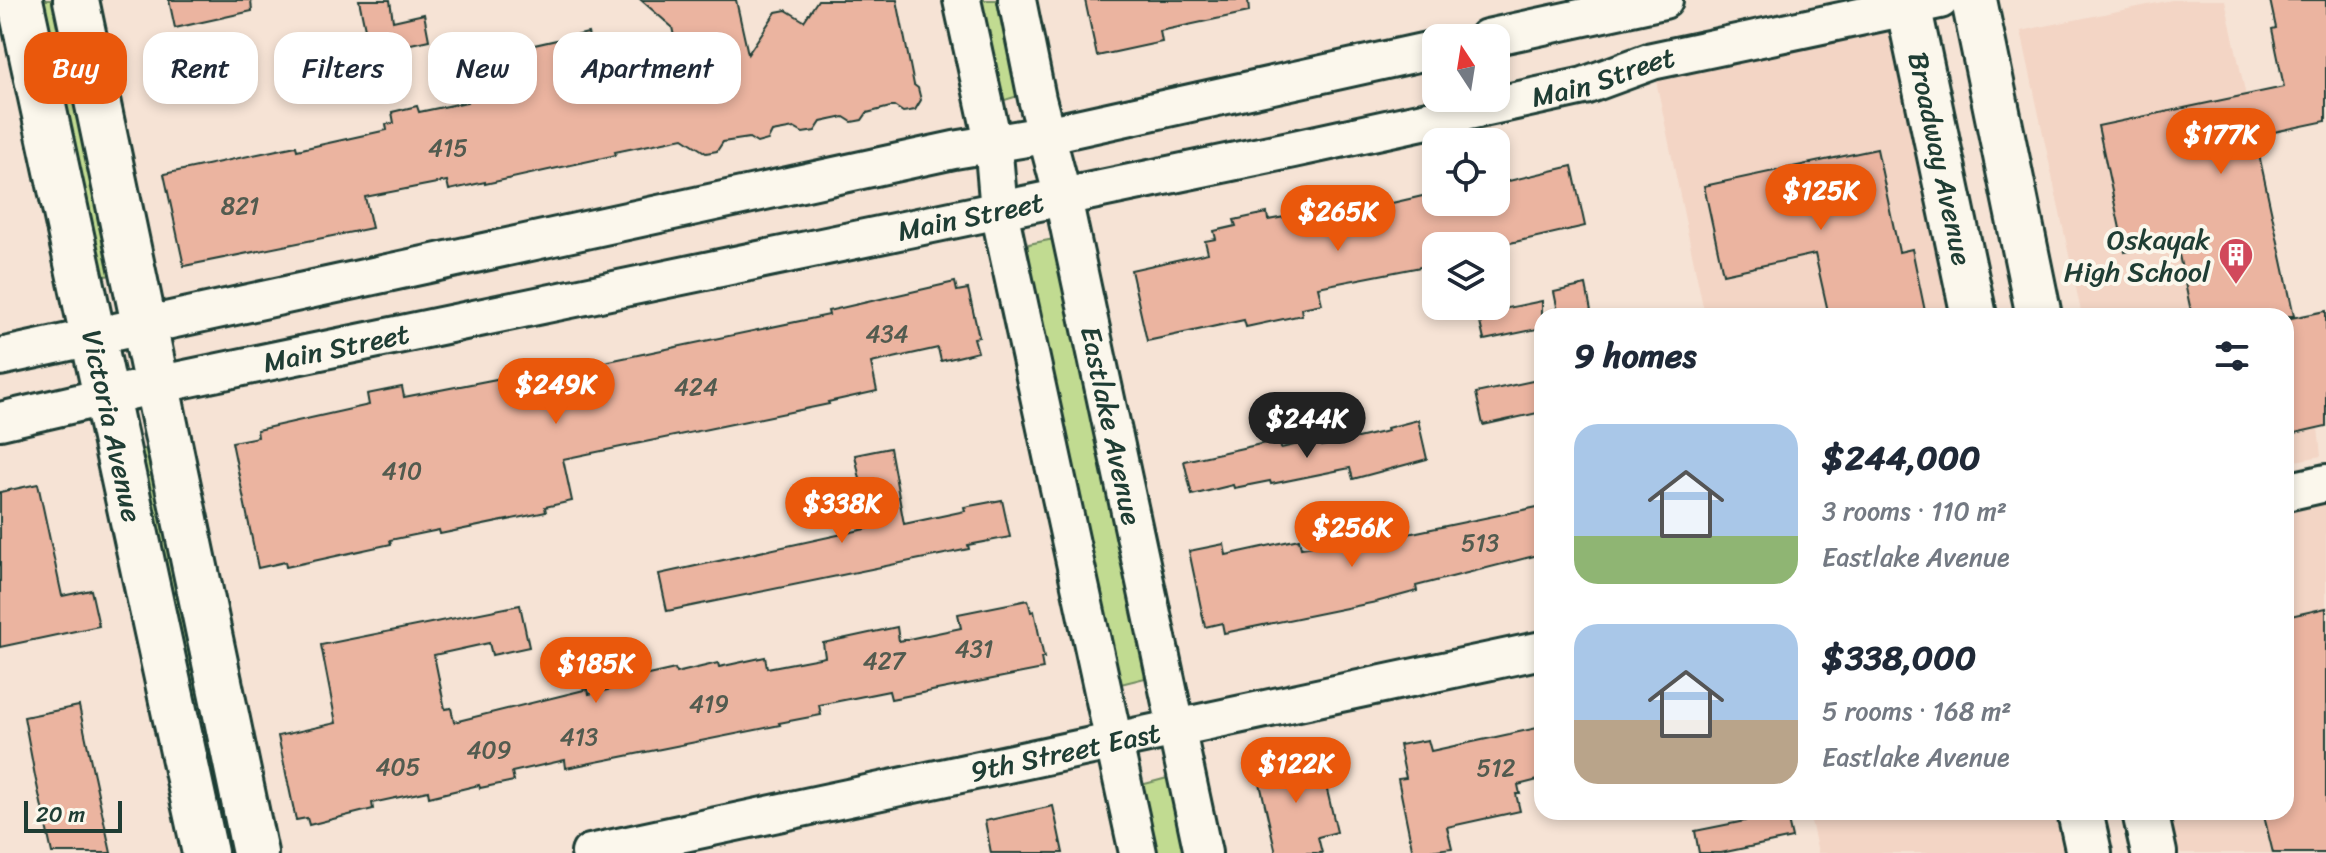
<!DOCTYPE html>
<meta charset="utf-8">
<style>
body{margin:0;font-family:Sriracha,sans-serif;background:#f2f2f3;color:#1f2937;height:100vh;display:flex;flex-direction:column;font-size:30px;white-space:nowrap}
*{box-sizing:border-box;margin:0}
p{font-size:26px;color:#747a83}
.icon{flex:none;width:44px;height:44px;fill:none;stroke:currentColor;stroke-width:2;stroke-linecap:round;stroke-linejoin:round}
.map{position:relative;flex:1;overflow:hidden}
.details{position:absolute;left:1534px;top:308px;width:760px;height:512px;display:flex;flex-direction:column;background:#fff;border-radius:24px;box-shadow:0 4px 12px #0003}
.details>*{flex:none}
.guide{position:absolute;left:24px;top:32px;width:760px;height:72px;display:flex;gap:16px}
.needle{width:52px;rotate:348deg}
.controls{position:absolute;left:1422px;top:24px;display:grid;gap:16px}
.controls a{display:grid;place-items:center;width:88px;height:88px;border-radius:16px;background:#fff;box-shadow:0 4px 12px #0003;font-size:40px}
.scale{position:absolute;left:24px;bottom:20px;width:98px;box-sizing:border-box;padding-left:8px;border:4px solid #1f3d34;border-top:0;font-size:22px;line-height:28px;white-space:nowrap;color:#1f3d34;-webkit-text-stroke:6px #fbf7ec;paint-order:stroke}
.price{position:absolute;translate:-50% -68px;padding:0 18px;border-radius:28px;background:#ea580c;color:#fff;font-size:26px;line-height:52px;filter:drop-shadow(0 2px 4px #0008)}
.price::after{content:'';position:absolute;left:50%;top:48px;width:24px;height:18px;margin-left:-12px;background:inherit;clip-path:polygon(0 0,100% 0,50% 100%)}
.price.current{background:#222;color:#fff}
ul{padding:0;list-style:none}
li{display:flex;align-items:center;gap:24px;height:200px;padding:0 40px}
li span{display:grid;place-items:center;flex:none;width:224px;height:160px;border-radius:24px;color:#555}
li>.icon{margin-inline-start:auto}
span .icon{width:96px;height:96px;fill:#fffc;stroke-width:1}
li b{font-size:34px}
h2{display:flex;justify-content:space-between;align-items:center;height:96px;padding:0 40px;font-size:34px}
.chip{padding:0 28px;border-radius:24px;background:#fff;box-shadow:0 4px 12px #0003;font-size:28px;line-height:72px}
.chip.current{background:#ea580c;color:#fff}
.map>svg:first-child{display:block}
</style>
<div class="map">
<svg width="2326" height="853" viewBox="0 0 2326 853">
<rect width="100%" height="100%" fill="#f6e3d5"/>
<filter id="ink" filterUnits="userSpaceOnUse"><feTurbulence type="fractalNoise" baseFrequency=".0125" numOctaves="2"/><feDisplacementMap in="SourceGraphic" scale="16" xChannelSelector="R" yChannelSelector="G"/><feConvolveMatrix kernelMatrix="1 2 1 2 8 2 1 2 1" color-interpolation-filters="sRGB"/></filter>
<g filter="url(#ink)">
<g fill="#f3d5c5">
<polygon points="2172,0 2225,0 2273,219 2262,222 2264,236 2276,233 2318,428 2321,456 2286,463 2286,316 2082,316 2021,31"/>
<polygon points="1909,7 1974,316 1705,316 1652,61"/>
<polygon points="2326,483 2326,853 2155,853 2146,812 2286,812 2286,492"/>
<polygon points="1809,812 2080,812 2089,853 1818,853"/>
</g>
<g fill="#c1db91" stroke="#708c62" stroke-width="2">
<polygon points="41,0 63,0 114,275 103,276 99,272"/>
<polygon points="980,0 1002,0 1018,96 1005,100 1000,96"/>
<polygon points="1054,239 1149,677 1121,684 1117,682 1025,251 1029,244"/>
<polygon points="156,447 245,853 221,853 139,450"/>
<polygon points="1171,777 1191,853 1153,853 1141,785"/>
</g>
<g fill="#ebb4a0" stroke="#1f3d34" stroke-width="2">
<polygon points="169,0 251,0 252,11 175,28"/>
<polygon points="359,0 390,0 393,21 424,14 429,40 370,53"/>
<polygon points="641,0 736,0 748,54 776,12 786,10 804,21 818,0 897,0 914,85 918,88 921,100 915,110 903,112 894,106 867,113 862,120 852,122 844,117 821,122 815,131 803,133 794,128 772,132 768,140 757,143 749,138 723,142 717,151 706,153 683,138 615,152 616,155 485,184 485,182 449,190 447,181 365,197 372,228 184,266 164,174 296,146 297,150 387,130 386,124 394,123 392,112 417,106 419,112 467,102 458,62 588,33 600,85 681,69 672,27"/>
<polygon points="1085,0 1248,0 1249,12 1160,31 1162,42 1097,56"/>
<polygon points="2270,0 2326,0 2326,121 2255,136 2294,316 2192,316 2176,241 2125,252 2098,126 2284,87 2272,29 2276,28"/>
<polygon points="1877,149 1899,252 1912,249 1926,316 1829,316 1815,254 1723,274 1704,186"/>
<polygon points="1572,166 1585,226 1497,246 1427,246 1431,265 1318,287 1322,304 1301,308 1302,315 1246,327 1244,320 1147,341 1131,270 1208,253 1205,241 1216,239 1214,231 1236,226 1234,220 1267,213 1268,220 1290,216 1292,223 1303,220 1304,223 1427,195 1428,200 1436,199 1436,202 1496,202 1496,184"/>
<polygon points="955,282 957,291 968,289 979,337 974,338 978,352 941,361 938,348 871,363 877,391 828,402 829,404 563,459 572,501 545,507 546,512 440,534 439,530 390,540 391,544 286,567 285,562 258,568 232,442 258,437 257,430 369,405 367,394 402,387 404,397 517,375 518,380 829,315 828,311"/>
<polygon points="1586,285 1592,316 1559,316 1554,292"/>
<polygon points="1542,301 1542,328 1484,340 1478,314"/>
<polygon points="2326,311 2326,426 2286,435 2286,319"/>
<polygon points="1542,379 1542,412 1483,425 1476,393"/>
<polygon points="1418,420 1427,459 1353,479 1350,468 1271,484 1270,481 1234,488 1233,485 1192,495 1184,461 1279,440 1281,448 1320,439 1322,446 1388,431 1387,428"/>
<polygon points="890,448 904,524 965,511 964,507 1002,500 1010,537 968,545 969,549 667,611 659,574 870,528 855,455"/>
<polygon points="38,484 62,596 91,590 99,626 0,647 0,492"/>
<polygon points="1542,506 1542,554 1416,586 1417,591 1376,602 1224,633 1222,623 1205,627 1189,551 1224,544 1226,555 1299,539 1301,548 1362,538 1364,543"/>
<polygon points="1028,600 1031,612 1034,611 1044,658 1041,658 1043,669 891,699 889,691 819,705 821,715 779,723 780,725 566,768 565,760 512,772 514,781 480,788 479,785 429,797 428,791 372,803 373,809 309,825 307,818 296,820 278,736 336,723 321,645 520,605 529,647 492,655 489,643 434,655 445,709 451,708 454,722 588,689 589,694 640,683 639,677 675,669 676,673 718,663 719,667 765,657 767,668 825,657 823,643 897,627 899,641 961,628 958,614"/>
<polygon points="2326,608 2326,853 2273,853 2263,812 2286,812 2286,617"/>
<polygon points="79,706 91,762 111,853 52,853 35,776 24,717"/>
<polygon points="1542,727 1542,779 1518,785 1520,794 1516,794 1520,811 1447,827 1452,848 1413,853 1398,779 1406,778 1399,745 1428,740 1431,751"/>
<polygon points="1302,755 1305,769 1321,765 1337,832 1318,837 1322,853 1276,853 1256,766"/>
<polygon points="1053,806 1063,853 991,853 985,821"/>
<polygon points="1743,812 1786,812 1792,838 1721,853 1699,853 1695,831 1745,821"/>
</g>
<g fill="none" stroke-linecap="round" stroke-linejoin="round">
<defs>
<g id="street">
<polyline points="962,0 993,142 999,211 1138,853"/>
<path id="s1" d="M1017,0L1037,99L1063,198L1203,853"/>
<polyline points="1487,38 1664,0"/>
<polyline points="0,357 954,150 1045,135 1436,49"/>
<path id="s2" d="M0,421L156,385L1294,149L1584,86L1652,61L1940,0"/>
<polyline points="2286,492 2326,483"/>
<path id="s3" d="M590,853L1542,650"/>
</g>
<g id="secondary">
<path id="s4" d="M20,0L205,853"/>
<polyline points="76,0 255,853"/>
<path id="s5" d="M1907,0L1974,316"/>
<polyline points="1974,0 2039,316"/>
<polyline points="2080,812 2089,853"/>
<polyline points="2145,812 2154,853"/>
</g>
</defs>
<use href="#street" stroke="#1f3d34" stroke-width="42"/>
<use href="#secondary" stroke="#1f3d34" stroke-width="50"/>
<use href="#street" stroke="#fbf7ec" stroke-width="36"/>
<use href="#secondary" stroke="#fbf7ec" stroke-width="44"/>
</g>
</g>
<defs>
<symbol id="building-pin" viewBox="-11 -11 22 30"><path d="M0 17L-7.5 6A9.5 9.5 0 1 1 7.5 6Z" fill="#d1495b" stroke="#fbf7ec"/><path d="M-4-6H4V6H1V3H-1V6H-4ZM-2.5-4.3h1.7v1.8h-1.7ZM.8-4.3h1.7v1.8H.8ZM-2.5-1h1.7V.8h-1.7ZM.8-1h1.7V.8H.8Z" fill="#fff"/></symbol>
</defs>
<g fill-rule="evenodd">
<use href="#building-pin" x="2216" y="235" width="40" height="54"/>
</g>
<g text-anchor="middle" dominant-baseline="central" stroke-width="8" stroke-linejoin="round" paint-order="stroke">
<g font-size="24" fill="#525b4f">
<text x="448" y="148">415</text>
<text x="240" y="206">821</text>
<text x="887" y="334">434</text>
<text x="696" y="387">424</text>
<text x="402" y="471">410</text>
<text x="1480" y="543">513</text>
<text x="974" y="649">431</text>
<text x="884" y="661">427</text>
<text x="709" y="704">419</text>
<text x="579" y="737">413</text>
<text x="489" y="750">409</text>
<text x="398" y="767">405</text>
<text x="1496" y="768">512</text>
</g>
<g font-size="28" fill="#1f3d34" stroke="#fbf7ec">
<text stroke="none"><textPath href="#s2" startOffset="1640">Main Street</textPath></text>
<text stroke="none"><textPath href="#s5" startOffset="162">Broadway Avenue</textPath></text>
<text stroke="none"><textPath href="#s2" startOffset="992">Main Street</textPath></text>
<text stroke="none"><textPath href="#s2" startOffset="344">Main Street</textPath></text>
<text stroke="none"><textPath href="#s4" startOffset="436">Victoria Avenue</textPath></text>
<text stroke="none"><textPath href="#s1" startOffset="436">Eastlake Avenue</textPath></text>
<text stroke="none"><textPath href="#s3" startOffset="486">9th Street East</textPath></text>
</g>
<g font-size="28" fill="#1f3d34" stroke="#fbf7ec" text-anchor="end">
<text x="2210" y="239">Oskayak<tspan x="2210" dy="32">High School</tspan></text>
</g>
</g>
</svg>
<div class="controls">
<a><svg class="needle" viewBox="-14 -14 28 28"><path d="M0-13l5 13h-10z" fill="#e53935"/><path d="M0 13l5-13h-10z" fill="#747a83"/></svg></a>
<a><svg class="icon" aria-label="locate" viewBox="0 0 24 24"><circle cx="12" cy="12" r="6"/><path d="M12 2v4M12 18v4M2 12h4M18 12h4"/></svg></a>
<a><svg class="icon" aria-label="layers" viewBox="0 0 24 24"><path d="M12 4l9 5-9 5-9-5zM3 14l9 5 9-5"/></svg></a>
</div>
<div class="scale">20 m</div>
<b class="price" style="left:2221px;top:176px">$177K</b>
<b class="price" style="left:1821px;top:232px">$125K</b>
<b class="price" style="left:1338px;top:253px">$265K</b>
<b class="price" style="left:556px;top:426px">$249K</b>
<b class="price current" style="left:1307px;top:460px">$244K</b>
<b class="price" style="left:842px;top:545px">$338K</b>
<b class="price" style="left:1352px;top:569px">$256K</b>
<b class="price" style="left:596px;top:705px">$185K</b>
<b class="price" style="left:1296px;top:805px">$122K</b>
<div class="guide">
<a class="chip current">Buy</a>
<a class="chip">Rent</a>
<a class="chip">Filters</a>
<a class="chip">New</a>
<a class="chip">Apartment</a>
</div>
<section class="details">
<h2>9 homes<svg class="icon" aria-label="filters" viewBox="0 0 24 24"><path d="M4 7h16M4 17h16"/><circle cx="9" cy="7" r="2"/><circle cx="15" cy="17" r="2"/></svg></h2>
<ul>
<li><span style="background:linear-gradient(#a9c7e8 70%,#8fb573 0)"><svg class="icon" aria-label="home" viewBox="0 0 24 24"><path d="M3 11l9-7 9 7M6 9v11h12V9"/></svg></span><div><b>$244,000</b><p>3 rooms · 110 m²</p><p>Eastlake Avenue</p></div></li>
<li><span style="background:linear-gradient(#a9c7e8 60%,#b9a48a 0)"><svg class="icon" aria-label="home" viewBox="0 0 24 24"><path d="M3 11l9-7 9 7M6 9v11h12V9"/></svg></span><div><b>$338,000</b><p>5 rooms · 168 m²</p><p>Eastlake Avenue</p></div></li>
</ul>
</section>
</div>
